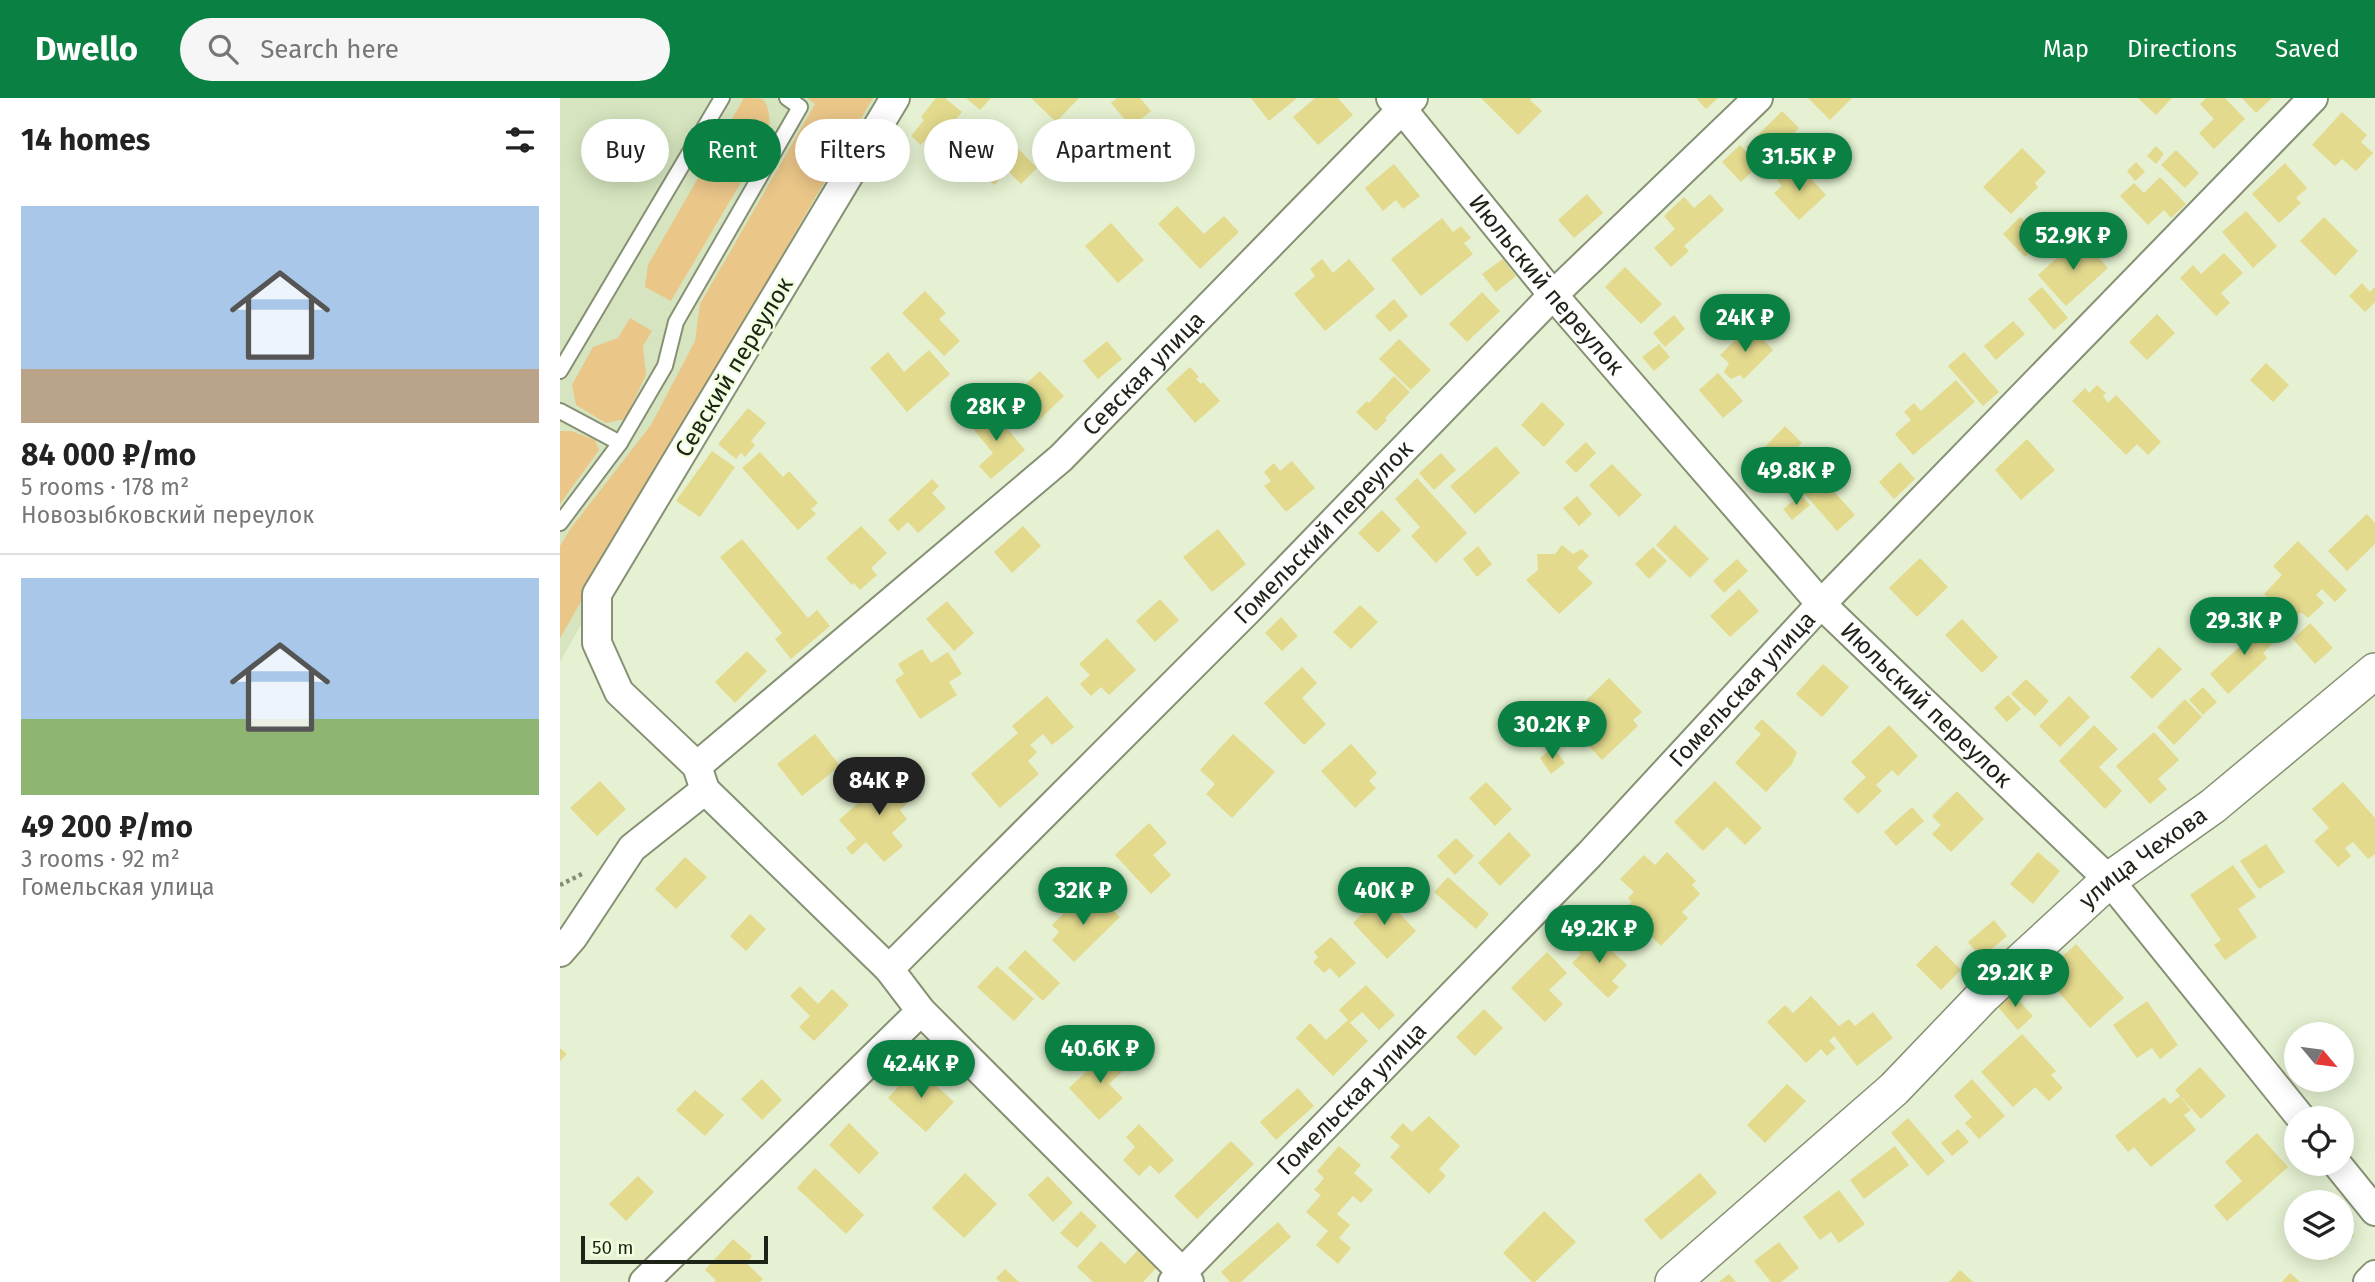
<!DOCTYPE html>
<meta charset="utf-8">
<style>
body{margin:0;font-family:"Fira Sans",sans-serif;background:#f6f6f6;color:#222;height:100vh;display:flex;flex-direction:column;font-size:26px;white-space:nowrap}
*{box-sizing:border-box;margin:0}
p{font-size:23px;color:#767676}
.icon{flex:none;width:38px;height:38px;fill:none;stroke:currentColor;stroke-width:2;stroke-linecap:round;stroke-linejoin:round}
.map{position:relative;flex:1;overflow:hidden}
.sheet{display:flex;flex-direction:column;background:#fff;width:560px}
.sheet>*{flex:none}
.guide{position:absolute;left:21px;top:21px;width:665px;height:63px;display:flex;gap:14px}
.needle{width:46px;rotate:119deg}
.fabs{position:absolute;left:1724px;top:924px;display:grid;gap:14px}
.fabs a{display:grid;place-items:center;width:70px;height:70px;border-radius:50%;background:#fff;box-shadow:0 4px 18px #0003;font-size:35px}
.scale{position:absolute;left:21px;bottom:18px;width:187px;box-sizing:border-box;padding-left:7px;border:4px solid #1e2317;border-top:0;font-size:19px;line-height:24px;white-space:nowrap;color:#1e2317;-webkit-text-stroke:5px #f2ffdf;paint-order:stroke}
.price{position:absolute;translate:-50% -60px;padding:0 16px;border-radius:24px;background:#0b8043;color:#fff;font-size:23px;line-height:46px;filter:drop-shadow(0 2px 4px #0008)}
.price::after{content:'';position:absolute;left:50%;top:42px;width:21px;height:16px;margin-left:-10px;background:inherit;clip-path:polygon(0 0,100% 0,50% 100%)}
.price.selected{background:#222;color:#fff}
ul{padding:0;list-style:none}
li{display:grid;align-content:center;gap:14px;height:371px;padding:0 21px}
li+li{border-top:2px solid #e0e0e0}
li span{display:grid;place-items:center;height:217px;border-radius:0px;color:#555}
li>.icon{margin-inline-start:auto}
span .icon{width:126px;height:126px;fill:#fffc;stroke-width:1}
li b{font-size:30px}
h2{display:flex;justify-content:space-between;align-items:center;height:84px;padding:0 21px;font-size:30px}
.tag{padding:0 24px;border-radius:32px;background:#fff;box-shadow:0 4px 18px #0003;font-size:24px;line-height:63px}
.tag.selected{background:#0b8043;color:#fff}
header{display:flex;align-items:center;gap:42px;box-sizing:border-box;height:98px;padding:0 35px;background:#0b8043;color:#fff}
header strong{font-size:33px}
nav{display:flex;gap:38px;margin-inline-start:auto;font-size:24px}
.search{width:490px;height:63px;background:#f6f6f6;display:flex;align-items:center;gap:18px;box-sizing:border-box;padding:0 24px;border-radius:38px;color:#767676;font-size:26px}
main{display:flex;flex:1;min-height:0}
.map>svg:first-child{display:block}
</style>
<header>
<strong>Dwello</strong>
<div class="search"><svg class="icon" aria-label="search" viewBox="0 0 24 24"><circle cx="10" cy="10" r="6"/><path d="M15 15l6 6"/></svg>Search here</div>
<nav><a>Map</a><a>Directions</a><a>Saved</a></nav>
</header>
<main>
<section class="sheet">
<h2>14 homes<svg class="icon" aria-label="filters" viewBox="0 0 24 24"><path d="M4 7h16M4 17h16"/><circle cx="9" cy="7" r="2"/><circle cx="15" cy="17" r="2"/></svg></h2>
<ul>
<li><span style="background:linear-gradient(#a9c7e8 75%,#b9a48a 0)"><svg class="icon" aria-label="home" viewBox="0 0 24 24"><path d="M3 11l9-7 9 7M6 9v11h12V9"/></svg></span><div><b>84 000 ₽/mo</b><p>5 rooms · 178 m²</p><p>Новозыбковский переулок</p></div></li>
<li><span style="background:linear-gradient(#a9c7e8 65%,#8fb573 0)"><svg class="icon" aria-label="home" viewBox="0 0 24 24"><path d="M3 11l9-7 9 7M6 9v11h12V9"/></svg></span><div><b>49 200 ₽/mo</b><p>3 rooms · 92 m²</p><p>Гомельская улица</p></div></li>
</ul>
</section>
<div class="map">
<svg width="1815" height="1184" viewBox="0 0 1815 1184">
<rect width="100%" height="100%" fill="#e5f1d2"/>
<polygon fill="#d6e5bf" points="0,0 318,0 0,564"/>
<g fill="#ebc689">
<path d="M184,0C189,0 198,0 202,1C211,7 209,26 210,35L111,203L85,189L88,167Z"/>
<polygon points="247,0 313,0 0,540 0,448 11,430 91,327 135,243 140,206 255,6"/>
<polygon points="70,220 92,233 83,248 86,277 65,321 46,325 16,307 12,287 33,249 58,240"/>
<polygon points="0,333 11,333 35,342 39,352 0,406"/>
</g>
<g fill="#e3da8e">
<polygon points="376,0 385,0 402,14 384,36 376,30 361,47 351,38 364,22 361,19"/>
<polygon points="406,0 431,0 420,12"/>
<polygon points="471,0 519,0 496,24"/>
<polygon points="557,0 580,0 591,13 571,29 551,5"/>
<polygon points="691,0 737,0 709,23"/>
<polygon points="755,0 778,0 793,17 758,47 733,19"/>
<polygon points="921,0 972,0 970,2 982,13 958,37"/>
<polygon points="1136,0 1158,0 1146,11"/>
<polygon points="1248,0 1292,0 1270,22"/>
<polygon points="1578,0 1612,0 1596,17"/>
<polygon points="1646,0 1665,0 1685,21 1654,51 1639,35 1654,21 1640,6"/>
<polygon points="1682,0 1712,0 1696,15"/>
<polygon points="1222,13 1239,30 1230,39 1239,48 1211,74 1186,49"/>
<polygon points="1782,14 1807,37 1801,44 1813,55 1796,73 1782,61 1775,68 1752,47"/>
<polygon points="441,33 477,70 461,86 448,73 434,87 410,63"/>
<polygon points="1180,47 1199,67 1181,84 1162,64"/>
<polygon points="1596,48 1604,56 1596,66 1587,58"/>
<polygon points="1462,50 1486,74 1475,85 1478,89 1451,116 1423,89"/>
<polygon points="1616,52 1639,75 1625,90 1601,67"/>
<polygon points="1576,64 1585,74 1575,83 1567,73"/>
<polygon points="1725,65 1747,90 1736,100 1741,105 1719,125 1692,96"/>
<polygon points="834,66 860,98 843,111 836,102 823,113 805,90"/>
<polygon points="1241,70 1266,97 1239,122 1214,95 1222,88 1217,82 1226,74 1231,79"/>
<polygon points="1600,79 1626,106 1611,120 1604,112 1588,127 1560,98 1574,85 1584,95"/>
<polygon points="1027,96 1043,115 1014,140 998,122"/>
<polygon points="1150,96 1164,112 1124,148 1129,153 1111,169 1094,150 1115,131 1104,118 1124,99 1134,110"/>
<polygon points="617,108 644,136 664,118 679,134 640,171 598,126"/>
<polygon points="1686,113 1717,148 1693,170 1662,134"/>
<polygon points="1460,119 1482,142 1465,159 1443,136"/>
<polygon points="1764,119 1798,153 1775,178 1740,143"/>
<polygon points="882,120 893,134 901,128 911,140 904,145 913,156 861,198 831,161"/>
<polygon points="551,125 584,162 558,185 525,148"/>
<polygon points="1520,139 1548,170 1506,208 1478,177"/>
<polygon points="1664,155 1683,175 1661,195 1670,205 1656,218 1620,180 1633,167 1641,176"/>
<polygon points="762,161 773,175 789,161 815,191 765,233 734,196 755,178 750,171"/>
<polygon points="943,161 956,178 936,194 922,176"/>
<polygon points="1065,169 1102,206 1081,226 1045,189"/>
<polygon points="1802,185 1810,194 1815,189 1815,204 1805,214 1789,198"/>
<polygon points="1482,189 1508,220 1494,232 1468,201"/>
<polygon points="365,193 386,215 379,221 400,243 384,258 342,215"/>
<polygon points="922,194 940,213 907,244 889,226"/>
<polygon points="834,201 848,218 830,234 815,218"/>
<polygon points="1597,216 1615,235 1587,262 1569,244"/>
<polygon points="1114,217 1125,231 1105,249 1093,235"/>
<polygon points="1453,223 1465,236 1436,262 1424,248"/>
<polygon points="1190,228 1213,252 1184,281 1180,277 1171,281 1164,274 1169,265 1160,257"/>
<polygon points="839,241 871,272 851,292 819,261"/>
<polygon points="547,243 562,261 538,281 523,263"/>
<polygon points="1099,246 1110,259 1094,273 1082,259"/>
<polygon points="369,252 390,276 347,314 310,270 328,254 344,274"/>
<polygon points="1404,254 1439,294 1423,308 1388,268"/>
<polygon points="1706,265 1729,287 1713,304 1690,282"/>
<polygon points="630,269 639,279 636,281 641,286 643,284 660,303 635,325 606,291"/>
<polygon points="480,273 504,298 479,322 455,296"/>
<polygon points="1158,275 1183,303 1163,320 1139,292"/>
<polygon points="834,278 850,294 825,320 827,322 816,333 796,314 807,303 809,305"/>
<polygon points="1396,282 1415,304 1353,357 1335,336 1351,322 1344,314 1354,305 1361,313"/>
<polygon points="1537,287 1546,295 1543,298 1548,305 1556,297 1601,344 1588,357 1577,346 1566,357 1512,303 1525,290 1529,295"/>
<polygon points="982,304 1005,326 984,349 961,327"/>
<polygon points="188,310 206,325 191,343 195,347 185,359 181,355 176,361 158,346"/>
<polygon points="430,310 465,352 431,381 419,368 433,355 410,327"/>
<polygon points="1225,328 1242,345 1218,369 1201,353"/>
<polygon points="1467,341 1495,372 1461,402 1435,372"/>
<polygon points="1026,344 1036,355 1016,375 1005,364"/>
<polygon points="936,348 960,375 915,416 890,388"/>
<polygon points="152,353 175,369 140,419 116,403"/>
<polygon points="200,354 223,379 229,373 258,405 251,411 256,416 238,432 182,370"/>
<polygon points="881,355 896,372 874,392 859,375"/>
<polygon points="732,363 755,390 726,414 704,388 711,383 704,374 714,365 720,373"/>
<polygon points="1340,364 1355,381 1334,401 1319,384"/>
<polygon points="1052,366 1082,397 1059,419 1029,387"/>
<polygon points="1261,379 1295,417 1277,433 1244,395"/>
<polygon points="857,380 907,435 876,465 851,438 860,429 835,401"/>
<polygon points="372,381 379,388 372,395 386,410 358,435 348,424 338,433 328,422"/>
<polygon points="1241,397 1250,407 1232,422 1223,411"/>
<polygon points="1017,398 1032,416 1019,428 1003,410"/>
<polygon points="822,412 841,432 818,455 798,435"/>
<polygon points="1807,416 1815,425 1815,446 1787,473 1768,453"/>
<polygon points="1115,427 1149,461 1130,480 1096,447"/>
<polygon points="301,428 327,455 311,470 317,477 300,492 294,485 292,487 266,460"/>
<polygon points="463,428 481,448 452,475 434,454"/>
<polygon points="658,431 686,466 652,494 623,459"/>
<polygon points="182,441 248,520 257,512 270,528 231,561 215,541 222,535 160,459"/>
<polygon points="1738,443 1787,492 1775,504 1762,491 1756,497 1764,505 1748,520 1741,514 1732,523 1704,496 1722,477 1713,468"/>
<polygon points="1002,447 1013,456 1022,451 1029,458 1017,470 1033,485 999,516 966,482 978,472 977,456 995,456"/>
<polygon points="918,448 932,466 917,479 903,461"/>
<polygon points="1093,449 1107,463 1089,481 1075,466"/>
<polygon points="1360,460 1388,489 1357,519 1329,490"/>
<polygon points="1177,461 1188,473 1164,495 1153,483"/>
<polygon points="1179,491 1199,513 1170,539 1150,518"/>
<polygon points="600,501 619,522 595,544 576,523"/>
<polygon points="387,503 414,535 394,553 366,521"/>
<polygon points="800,507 818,524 791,551 773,534"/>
<polygon points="721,519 738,538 722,553 705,535"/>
<polygon points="1695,520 1716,542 1703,555 1707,560 1668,596 1650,576 1689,540 1681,533"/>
<polygon points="1402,521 1438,559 1422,575 1385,537"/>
<polygon points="1750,525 1773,550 1755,566 1733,541"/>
<polygon points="547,540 576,572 549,597 541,589 531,598 520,586 530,577 519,566"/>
<polygon points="1599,549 1622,571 1592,601 1570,579"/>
<polygon points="362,551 371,565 388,554 402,576 389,584 397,597 360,621 335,582 344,576 338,566"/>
<polygon points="187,553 207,573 175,605 155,584"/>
<polygon points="1263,566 1289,589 1262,619 1236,596"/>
<polygon points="742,569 757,585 742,600 766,626 744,647 704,605"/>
<polygon points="1049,580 1082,614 1073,622 1078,628 1042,662 1005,623"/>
<polygon points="1466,581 1489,603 1475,618 1451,596"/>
<polygon points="1643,589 1657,604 1643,617 1629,602"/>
<polygon points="1448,597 1461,611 1447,624 1434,610"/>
<polygon points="487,598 514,629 492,647 483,636 470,647 477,654 468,663 479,676 440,710 411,676 458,635 452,628"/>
<polygon points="1509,598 1530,619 1500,649 1479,628"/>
<polygon points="1625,601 1642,619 1614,647 1597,629"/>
<polygon points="1202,621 1237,654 1232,666 1206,694 1175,665 1201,636 1194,630"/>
<polygon points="1329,627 1358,658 1338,678 1332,672 1316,687 1322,693 1298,716 1283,701 1306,679 1291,664"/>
<polygon points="1534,627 1558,651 1539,669 1562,693 1545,711 1499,663"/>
<polygon points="1594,634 1619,662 1598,681 1607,691 1590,706 1556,668"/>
<polygon points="255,636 280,668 242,698 217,666"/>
<polygon points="673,636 715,674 672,720 646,696 655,686 640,672"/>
<polygon points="791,646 817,675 809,683 816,690 795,710 761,673"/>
<polygon points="993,649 1005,665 991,676 980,660"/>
<polygon points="334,673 356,697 340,712 347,721 332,735 343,748 324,764 306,744 292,757 286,750 296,741 279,722"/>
<polygon points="40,683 66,711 37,738 10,710"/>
<polygon points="1155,683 1202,730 1185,747 1167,729 1143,753 1114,724"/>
<polygon points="926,684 952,711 935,728 909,700"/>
<polygon points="1783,684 1815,720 1815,756 1808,761 1793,744 1785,750 1791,758 1778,769 1754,743 1769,730 1752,711"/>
<polygon points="1397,693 1424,721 1391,754 1372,736 1381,727 1372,718"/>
<polygon points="1352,709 1364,723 1336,748 1324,734"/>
<polygon points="589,725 607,745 593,757 611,777 591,796 555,757"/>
<polygon points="949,734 971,757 940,788 918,765"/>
<polygon points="896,740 914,758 895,777 877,758"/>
<polygon points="1706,746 1725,774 1699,791 1680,763"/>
<polygon points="1107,754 1136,783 1132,787 1140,796 1122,814 1128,820 1101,848 1064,811 1072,804 1068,800 1074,794 1060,781 1084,757 1095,767"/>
<polygon points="1478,754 1500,773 1473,806 1450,786"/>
<polygon points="125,759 147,779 116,811 95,791"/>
<polygon points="1673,767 1696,799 1678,811 1697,839 1665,862 1654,847 1661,842 1630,797"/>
<polygon points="888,779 929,816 916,831 874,794"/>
<polygon points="537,797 560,819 514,864 492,842 499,834 492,827 516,803 523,811"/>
<polygon points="822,797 856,833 827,861 793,825"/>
<polygon points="190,816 206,831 186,853 170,838"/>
<polygon points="1434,822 1447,838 1421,860 1408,844"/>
<polygon points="771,839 796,865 779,880 770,870 764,875 753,864 758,859 754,854"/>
<polygon points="1037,839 1067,867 1052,883 1059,889 1048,900 1012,865 1021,856 1014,850 1021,842 1027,849"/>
<polygon points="1516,846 1564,900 1530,930 1483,876"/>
<polygon points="1376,847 1401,872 1381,892 1356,867"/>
<polygon points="465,852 500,885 483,903 448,870"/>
<polygon points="987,854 1007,875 989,892 1003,906 985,924 951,890"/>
<polygon points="437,868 474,901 454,923 417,889"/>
<polygon points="806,887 835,917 819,932 802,914 790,925 808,943 773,978 736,940 750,925 766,942 788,922 779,912"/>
<polygon points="240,888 258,906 272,891 289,907 254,943 239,929 250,918 230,898"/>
<polygon points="1459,888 1466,896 1458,902 1473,918 1458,932 1437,908"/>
<polygon points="1251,898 1279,928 1289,921 1295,928 1313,914 1333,940 1297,968 1274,938 1269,943 1276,950 1267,958 1261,951 1246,965 1207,924 1225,907 1233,915"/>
<polygon points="1587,903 1618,947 1600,961 1592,950 1577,960 1553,927"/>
<polygon points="924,911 943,930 915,958 896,939"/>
<polygon points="1462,936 1496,973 1491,977 1503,990 1489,1003 1475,989 1453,1009 1421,974"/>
<polygon points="0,950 7,956 0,963"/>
<polygon points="551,950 568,968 549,986 563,1000 539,1022 509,990"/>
<polygon points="356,969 394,1004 366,1034 328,1000"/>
<polygon points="1640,969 1666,998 1641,1021 1615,992"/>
<polygon points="202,981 222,1002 202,1022 181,1001"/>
<polygon points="1412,981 1445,1018 1419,1041 1405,1025 1412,1019 1394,998"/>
<polygon points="1227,986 1246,1003 1205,1045 1187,1027"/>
<polygon points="738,990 754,1008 716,1042 700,1024"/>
<polygon points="135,992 164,1017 145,1038 116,1012"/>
<polygon points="1620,998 1631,1012 1624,1017 1636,1032 1591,1069 1574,1049 1568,1054 1555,1038 1604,999 1610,1006"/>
<polygon points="869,1018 900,1048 879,1071 886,1078 869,1096 830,1059 840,1048 830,1039 843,1025 852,1034"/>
<polygon points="1348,1020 1385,1063 1368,1078 1331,1035"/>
<polygon points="289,1025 319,1055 299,1076 269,1047"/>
<polygon points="579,1026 614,1062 599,1076 590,1067 579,1078 563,1062 575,1049 566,1039"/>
<polygon points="1398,1031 1409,1044 1392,1058 1381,1045"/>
<polygon points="1697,1035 1728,1069 1667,1123 1654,1108 1682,1083 1665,1064"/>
<polygon points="671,1043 694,1066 637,1121 614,1098"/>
<polygon points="779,1048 801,1067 794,1075 813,1092 801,1105 793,1098 777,1116 790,1127 779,1140 791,1150 778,1166 756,1147 768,1133 746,1114 761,1097 754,1092 764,1080 757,1073"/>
<polygon points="1335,1048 1349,1067 1304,1101 1290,1082"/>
<polygon points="255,1070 304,1117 286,1136 237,1090"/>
<polygon points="405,1075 437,1106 404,1140 372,1110"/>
<polygon points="1140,1075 1157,1095 1101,1142 1084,1122"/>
<polygon points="78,1078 94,1094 66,1123 49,1106"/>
<polygon points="488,1078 513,1105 493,1124 468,1097"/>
<polygon points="1279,1092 1305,1126 1279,1145 1271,1134 1260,1142 1243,1119"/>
<polygon points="521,1113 537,1128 517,1150 500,1135"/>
<polygon points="984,1113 1016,1144 975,1184 972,1184 943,1155"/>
<polygon points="718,1124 731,1139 681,1184 670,1184 661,1174"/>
<polygon points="1782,1125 1794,1138 1770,1162 1757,1150 1782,1150"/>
<polygon points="173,1141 192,1158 186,1165 203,1181 200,1184 154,1184 156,1182 145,1172"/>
<polygon points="541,1143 565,1166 578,1152 597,1169 583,1184 533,1184 517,1169"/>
<polygon points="1219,1144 1239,1170 1221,1184 1211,1184 1194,1163"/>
<polygon points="445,1171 459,1184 440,1184 436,1180"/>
<polygon points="1400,1172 1413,1184 1389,1184"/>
<polygon points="1730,1175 1740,1184 1722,1184"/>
<polygon points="1169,1176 1176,1184 1159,1184"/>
</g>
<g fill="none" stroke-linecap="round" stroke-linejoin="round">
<defs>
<g id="service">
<polyline points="0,273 162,0"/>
<polyline points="0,313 60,345"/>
<polyline points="0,425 60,345 105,268 116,224 240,9 227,0"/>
</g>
<g id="minor">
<polyline points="335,0 37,496 37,545 59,594 137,668 145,692 329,871 361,913 622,1174 629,1184"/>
<path id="s1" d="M831,0L842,11L993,197L1261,506L1549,782L1741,1020"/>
<path id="s2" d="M137,668L501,360L853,0"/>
<polyline points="0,854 13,839 72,750 145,692"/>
<path id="s3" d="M329,871L688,512L993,197L1198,0"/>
<polyline points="1777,1066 1815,1113"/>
<polyline points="84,1184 361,913"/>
<path id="s4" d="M613,1184L1029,757L1261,506L1753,0"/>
<polyline points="1808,1184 1815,1177"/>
</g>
<g id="tertiary">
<path id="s5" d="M1113,1184L1334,991L1424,897L1549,782L1653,708L1815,573"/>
</g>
</defs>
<use href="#service" stroke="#869174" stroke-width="18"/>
<use href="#minor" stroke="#869174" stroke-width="32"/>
<use href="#tertiary" stroke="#869174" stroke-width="38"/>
<polyline stroke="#858e78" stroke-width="4.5" stroke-dasharray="3.5 3.5" stroke-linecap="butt" points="0,787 24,775"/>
<use href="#service" stroke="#fff" stroke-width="14"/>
<use href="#minor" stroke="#fff" stroke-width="28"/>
<use href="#tertiary" stroke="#fff" stroke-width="35"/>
</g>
<g text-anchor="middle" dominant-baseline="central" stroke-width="5" stroke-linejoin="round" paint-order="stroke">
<g font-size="24" fill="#1e2317" stroke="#f2ffdf">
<text stroke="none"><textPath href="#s1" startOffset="243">Июльский переулок</textPath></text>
<text transform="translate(174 269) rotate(-59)">Севский переулок</text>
<text stroke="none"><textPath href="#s2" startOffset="595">Севская улица</textPath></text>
<text stroke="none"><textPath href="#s3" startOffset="616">Гомельский переулок</textPath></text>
<text stroke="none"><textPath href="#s4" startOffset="822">Гомельская улица</textPath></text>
<text stroke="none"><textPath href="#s1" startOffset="810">Июльский переулок</textPath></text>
<text stroke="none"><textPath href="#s5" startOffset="634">улица Чехова</textPath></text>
<text stroke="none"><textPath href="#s4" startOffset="256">Гомельская улица</textPath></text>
</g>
</g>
</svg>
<div class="fabs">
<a><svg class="needle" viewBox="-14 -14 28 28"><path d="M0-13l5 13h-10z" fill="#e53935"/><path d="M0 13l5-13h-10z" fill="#767676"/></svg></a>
<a><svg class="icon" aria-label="locate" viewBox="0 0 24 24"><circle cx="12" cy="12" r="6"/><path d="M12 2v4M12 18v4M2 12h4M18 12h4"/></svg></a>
<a><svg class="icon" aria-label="layers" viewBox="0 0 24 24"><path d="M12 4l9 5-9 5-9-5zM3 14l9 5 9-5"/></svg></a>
</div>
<div class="scale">50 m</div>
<b class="price" style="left:1239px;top:95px">31.5K ₽</b>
<b class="price" style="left:1513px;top:174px">52.9K ₽</b>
<b class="price" style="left:1185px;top:256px">24K ₽</b>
<b class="price" style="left:436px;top:345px">28K ₽</b>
<b class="price" style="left:1236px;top:409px">49.8K ₽</b>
<b class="price" style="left:1684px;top:559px">29.3K ₽</b>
<b class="price" style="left:992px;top:663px">30.2K ₽</b>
<b class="price selected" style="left:319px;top:719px">84K ₽</b>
<b class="price" style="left:523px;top:829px">32K ₽</b>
<b class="price" style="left:824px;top:829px">40K ₽</b>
<b class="price" style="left:1039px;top:867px">49.2K ₽</b>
<b class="price" style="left:1455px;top:911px">29.2K ₽</b>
<b class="price" style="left:540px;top:987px">40.6K ₽</b>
<b class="price" style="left:361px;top:1002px">42.4K ₽</b>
<div class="guide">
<a class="tag">Buy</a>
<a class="tag selected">Rent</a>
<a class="tag">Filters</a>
<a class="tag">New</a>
<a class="tag">Apartment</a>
</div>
</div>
</main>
